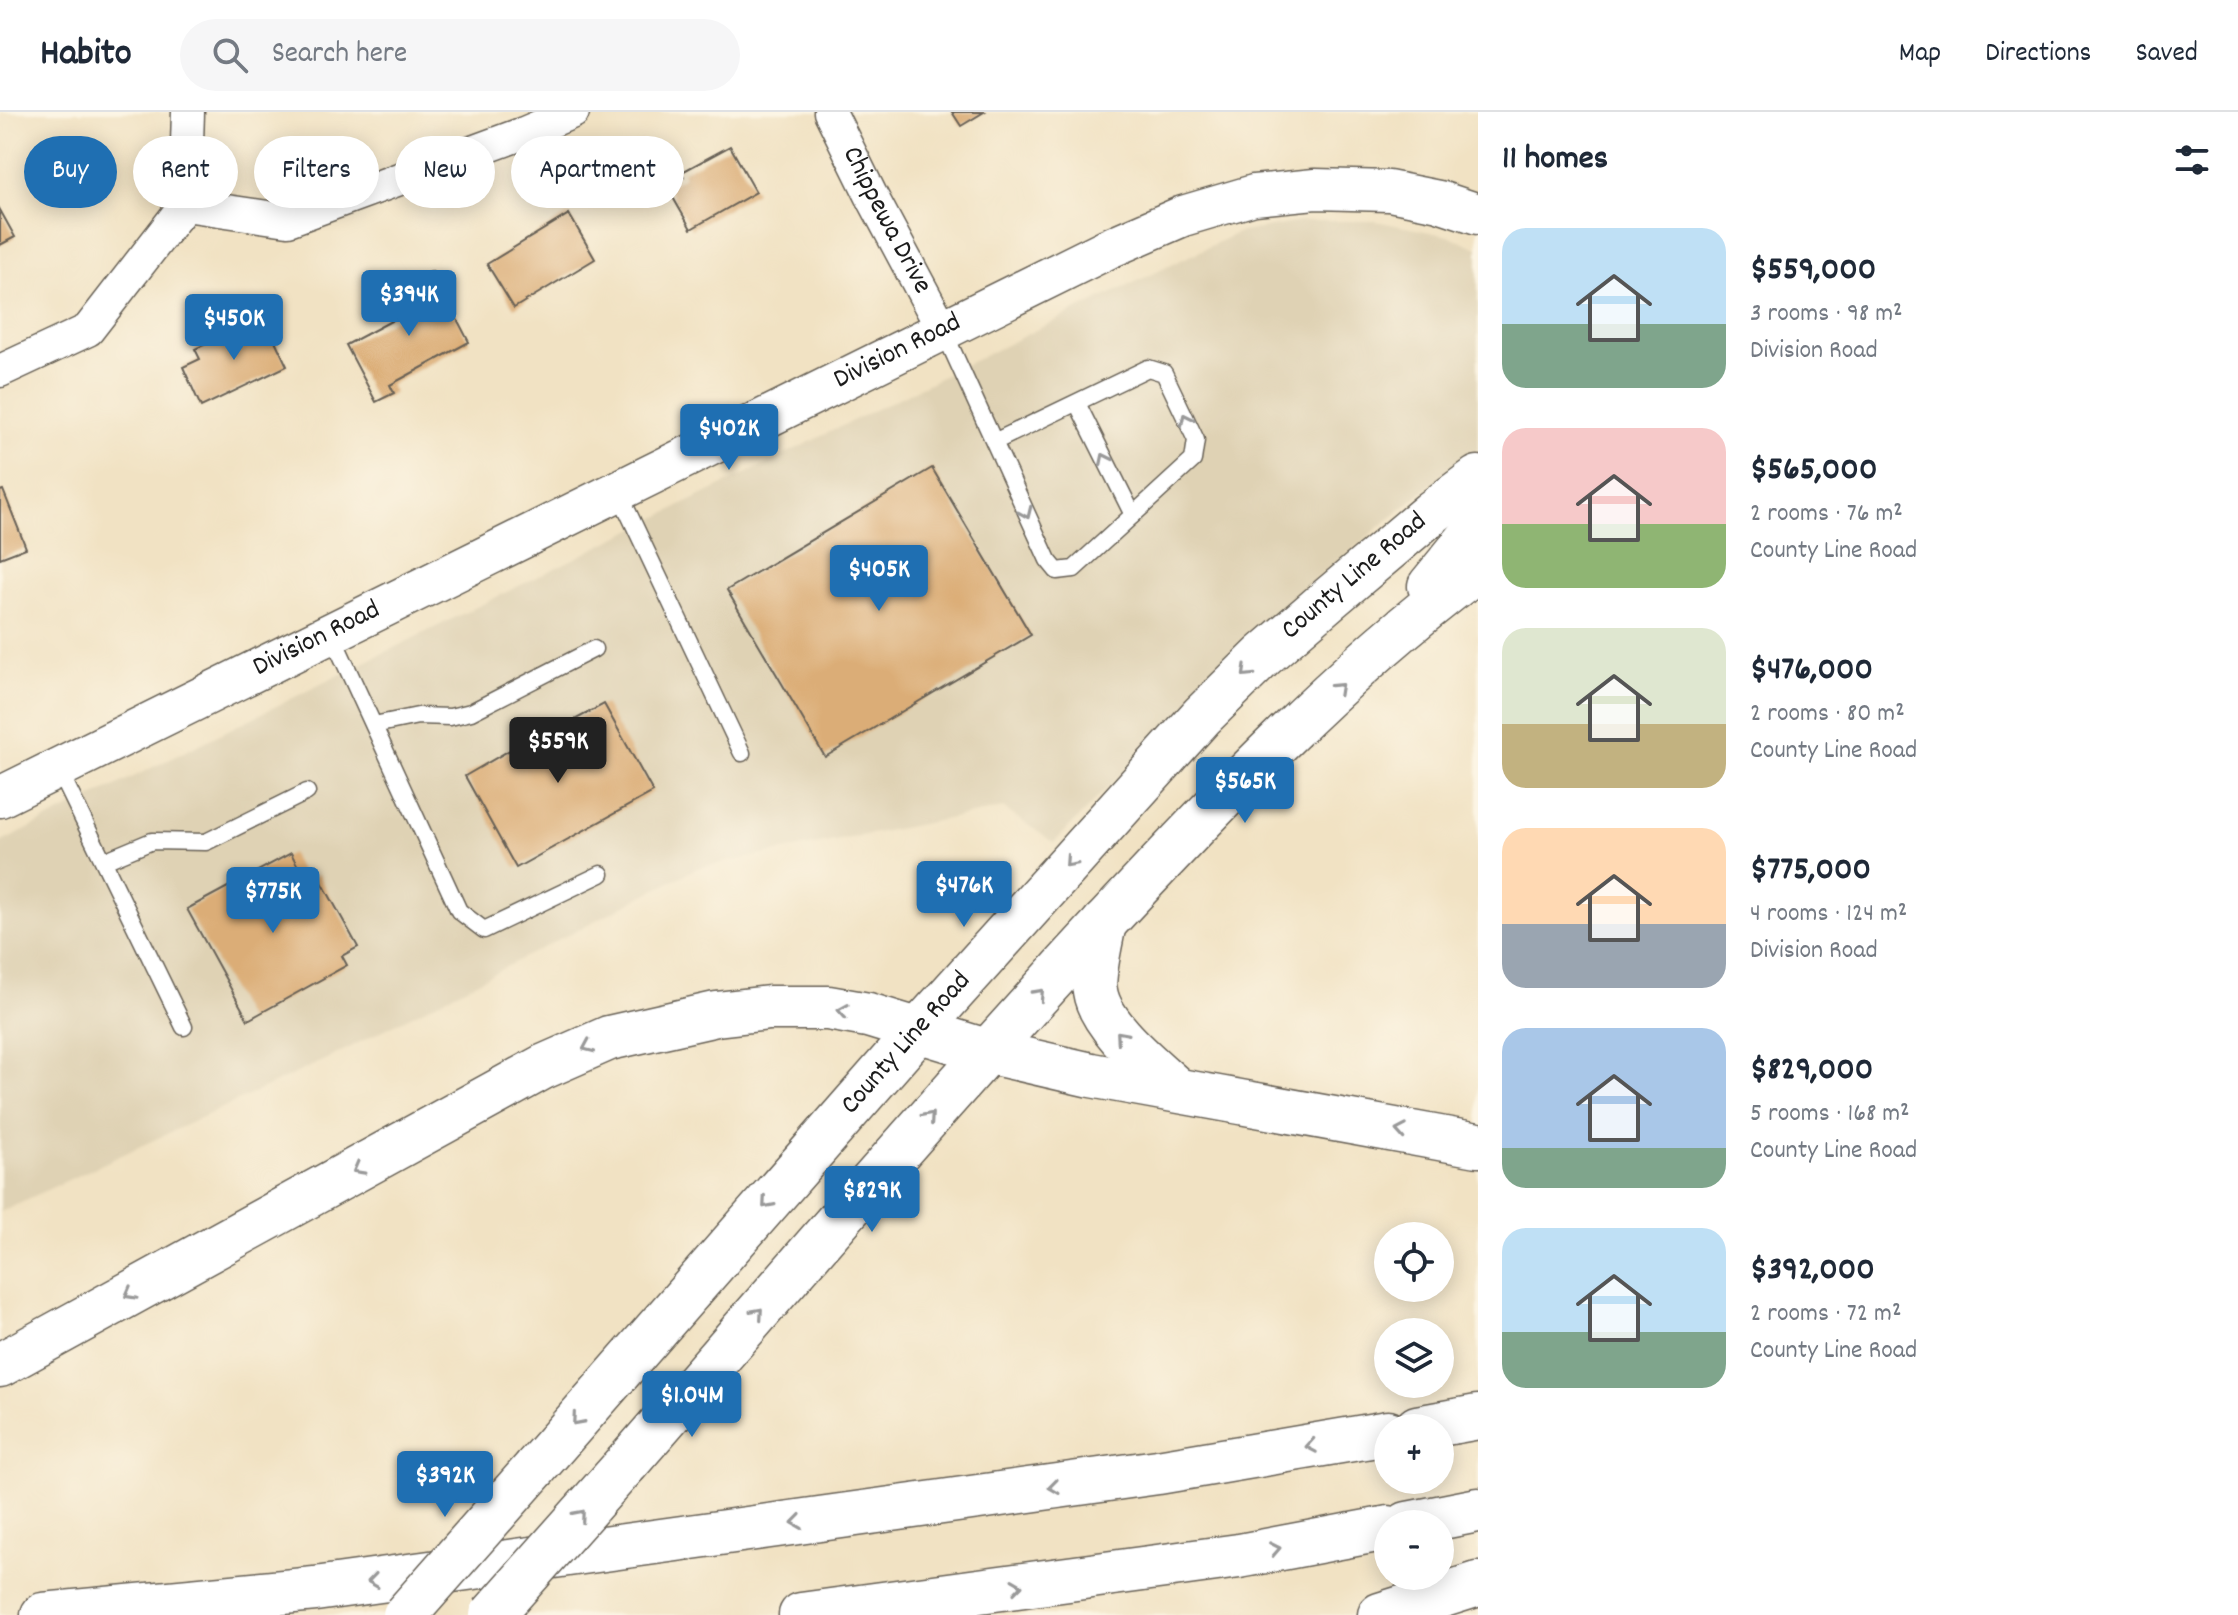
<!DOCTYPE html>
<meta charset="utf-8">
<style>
body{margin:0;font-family:Dekko,sans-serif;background:#f6f6f7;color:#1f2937;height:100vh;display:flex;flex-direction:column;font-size:30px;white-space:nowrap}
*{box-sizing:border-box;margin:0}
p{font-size:26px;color:#747a83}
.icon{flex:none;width:44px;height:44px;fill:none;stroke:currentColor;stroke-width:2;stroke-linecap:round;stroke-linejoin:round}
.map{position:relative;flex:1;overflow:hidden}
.drawer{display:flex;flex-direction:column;background:#fff;width:760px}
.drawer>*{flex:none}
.top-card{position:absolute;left:24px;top:24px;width:760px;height:72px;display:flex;gap:16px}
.fabs{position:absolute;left:1374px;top:1110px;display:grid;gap:16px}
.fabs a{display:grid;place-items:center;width:80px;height:80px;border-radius:50%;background:#fff;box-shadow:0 4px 20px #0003;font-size:40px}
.price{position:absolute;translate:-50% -68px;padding:0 18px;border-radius:8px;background:#1f6fb2;color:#fff;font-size:26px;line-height:52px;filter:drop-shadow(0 2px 4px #0008)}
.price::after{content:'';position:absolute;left:50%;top:48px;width:24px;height:18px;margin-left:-12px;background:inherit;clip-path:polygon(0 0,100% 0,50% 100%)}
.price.current{background:#222;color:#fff}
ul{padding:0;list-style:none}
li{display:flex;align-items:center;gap:24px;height:200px;padding:0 24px}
li span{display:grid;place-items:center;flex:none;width:224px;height:160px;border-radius:24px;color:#555}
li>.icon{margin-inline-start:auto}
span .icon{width:96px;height:96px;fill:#fffc;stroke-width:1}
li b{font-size:34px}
h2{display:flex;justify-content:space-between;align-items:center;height:96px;padding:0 24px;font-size:34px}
.tag{padding:0 28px;border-radius:36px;background:#fff;box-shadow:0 4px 20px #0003;font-size:28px;line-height:72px}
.tag.current{background:#1f6fb2;color:#fff}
header{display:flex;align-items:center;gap:48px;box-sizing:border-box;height:112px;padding:0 40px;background:#fff;border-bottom:2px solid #e0e1e3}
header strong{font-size:38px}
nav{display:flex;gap:44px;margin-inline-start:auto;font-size:28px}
.search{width:560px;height:72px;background:#f6f6f7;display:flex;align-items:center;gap:20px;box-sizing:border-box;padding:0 28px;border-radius:44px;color:#747a83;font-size:30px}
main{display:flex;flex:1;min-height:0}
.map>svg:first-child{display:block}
</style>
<header>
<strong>Habito</strong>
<div class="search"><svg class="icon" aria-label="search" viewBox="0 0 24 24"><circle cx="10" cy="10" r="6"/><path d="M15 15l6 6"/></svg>Search here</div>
<nav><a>Map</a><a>Directions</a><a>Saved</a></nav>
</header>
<main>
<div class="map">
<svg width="1478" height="1503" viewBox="0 0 1478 1503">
<rect width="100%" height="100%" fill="#fcf5e5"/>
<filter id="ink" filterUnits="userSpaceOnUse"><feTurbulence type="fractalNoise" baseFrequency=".0125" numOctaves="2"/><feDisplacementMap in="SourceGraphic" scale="16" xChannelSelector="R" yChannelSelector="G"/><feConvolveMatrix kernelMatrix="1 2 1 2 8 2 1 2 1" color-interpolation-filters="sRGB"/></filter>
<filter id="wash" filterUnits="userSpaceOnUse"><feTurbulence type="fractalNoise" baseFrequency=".006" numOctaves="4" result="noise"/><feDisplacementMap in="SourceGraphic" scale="32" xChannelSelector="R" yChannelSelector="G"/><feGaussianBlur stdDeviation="1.8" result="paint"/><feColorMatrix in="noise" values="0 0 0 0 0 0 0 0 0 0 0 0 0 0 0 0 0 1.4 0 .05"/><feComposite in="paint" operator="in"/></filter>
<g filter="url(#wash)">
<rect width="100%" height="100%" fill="#f1e2c3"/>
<polygon fill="#dfd2b4" points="1305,109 1376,109 1449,124 1478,136 1478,338 1432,372 1286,492 1054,731 1003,696 697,756 333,944 0,1100 0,731 1034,219 1237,121"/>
<g id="blocks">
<g fill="#dbad77">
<polygon points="952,0 984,0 961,14"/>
<polygon points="730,34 756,80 691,117 667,75 684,65 682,60"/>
<polygon points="0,98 15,125 0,133"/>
<polygon points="569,102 595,147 514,196 487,152"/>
<polygon points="432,159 469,230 390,273 394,281 376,290 346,233 410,199 399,177"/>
<polygon points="264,205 287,254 201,295 183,255 200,247 195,237"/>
<polygon points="932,356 1031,523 825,645 727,478"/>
<polygon points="3,378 26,436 0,446 0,379"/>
<polygon points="604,592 653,680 516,756 465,664 553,613 556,618"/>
<polygon points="291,741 306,770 318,763 358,835 342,844 347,853 248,908 187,797"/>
</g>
</g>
</g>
<g filter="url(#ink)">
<use href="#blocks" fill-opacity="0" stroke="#676156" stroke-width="2"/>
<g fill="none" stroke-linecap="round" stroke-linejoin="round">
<defs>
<g id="service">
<polyline points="944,220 1048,448 1057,459 1074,457 1193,348 1196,328 1164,261 1148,256 994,330"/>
<polyline points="1077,291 1133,403"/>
<polyline points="618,379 742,641"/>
<polyline points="331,521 459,799 484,818 601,762"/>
<polyline points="374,613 418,604 450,605 471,600 594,537"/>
<polyline points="58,656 184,915"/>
<polyline points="104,749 152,729 206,730 307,680"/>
</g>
<g id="minor">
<path id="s1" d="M830,0L871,83L943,218"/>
<polyline points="185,93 288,108 524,21 573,0"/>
<polyline points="185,93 188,0"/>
<polyline points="0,259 88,218 185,93"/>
</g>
<g id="tertiary">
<path id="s2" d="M0,685L1107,137L1183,104L1254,83L1315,77L1389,79L1439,89L1478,102"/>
</g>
<g id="secondary">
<polyline points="1430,474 1478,415"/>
<path d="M627,1351C782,1173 936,994 1096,820C1214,693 1338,561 1478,457"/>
<path id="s3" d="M535,1356L918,919L1202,604L1263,544L1329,487L1431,401L1478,366"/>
</g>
<g id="motorway">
<path d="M1104,811C1101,828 1092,864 1095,879C1100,914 1151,954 1177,978"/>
<polyline points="0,1253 543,955 609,926 716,902 769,896 828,896 868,903 986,939 1091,963 1478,1033"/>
<polyline points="1417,1316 1478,1305"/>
<polyline points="1407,1412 1478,1398"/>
<polyline points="43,1503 315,1477 1158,1360 1388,1321"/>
<polyline points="801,1503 1239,1444 1388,1416"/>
<polyline points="1380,1503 1478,1472"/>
</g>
</defs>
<use href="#service" stroke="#676156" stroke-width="19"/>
<use href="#minor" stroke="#676156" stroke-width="35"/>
<use href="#tertiary" stroke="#676156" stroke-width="43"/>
<use href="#secondary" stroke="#676156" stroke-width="47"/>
<use href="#motorway" stroke="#676156" stroke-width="47"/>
<use href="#service" stroke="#fff" stroke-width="16"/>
<use href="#minor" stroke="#fff" stroke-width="32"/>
<use href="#tertiary" stroke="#fff" stroke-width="40"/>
<use href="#secondary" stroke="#fff" stroke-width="44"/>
<use href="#motorway" stroke="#fff" stroke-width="44"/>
<defs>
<g id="secondary-bridge">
<polyline points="405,1503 535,1356"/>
<polyline points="492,1503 627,1351"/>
</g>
</defs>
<use href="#secondary-bridge" stroke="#676156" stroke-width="47" stroke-linecap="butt"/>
<use href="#secondary-bridge" stroke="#fff" stroke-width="44"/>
</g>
<defs><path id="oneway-chevron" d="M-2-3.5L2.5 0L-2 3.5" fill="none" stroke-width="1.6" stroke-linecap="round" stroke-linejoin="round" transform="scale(2)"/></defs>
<g stroke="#999">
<use href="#oneway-chevron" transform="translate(1186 307) rotate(-116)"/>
<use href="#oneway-chevron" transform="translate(1105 347) rotate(-116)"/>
<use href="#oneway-chevron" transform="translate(1026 401) rotate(66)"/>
<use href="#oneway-chevron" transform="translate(1247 560) rotate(136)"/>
<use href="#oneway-chevron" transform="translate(1338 576) rotate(-43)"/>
<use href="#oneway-chevron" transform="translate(1070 750) rotate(132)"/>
<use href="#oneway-chevron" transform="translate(1039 882) rotate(-47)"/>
<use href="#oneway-chevron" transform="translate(843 899) rotate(-171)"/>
<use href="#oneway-chevron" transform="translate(1121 924) rotate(-131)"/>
<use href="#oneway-chevron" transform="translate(588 935) rotate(156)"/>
<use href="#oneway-chevron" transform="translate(929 1005) rotate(-49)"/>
<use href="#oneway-chevron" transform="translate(1401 1019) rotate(-170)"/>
<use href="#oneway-chevron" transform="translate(358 1057) rotate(151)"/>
<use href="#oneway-chevron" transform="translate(767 1091) rotate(131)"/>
<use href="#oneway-chevron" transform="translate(130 1182) rotate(151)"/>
<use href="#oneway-chevron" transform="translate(758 1201) rotate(-49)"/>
<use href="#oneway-chevron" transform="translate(577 1308) rotate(131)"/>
<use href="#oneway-chevron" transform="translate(1311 1334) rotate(170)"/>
<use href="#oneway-chevron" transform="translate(1054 1375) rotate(172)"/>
<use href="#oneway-chevron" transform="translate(580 1403) rotate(-49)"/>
<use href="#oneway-chevron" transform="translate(797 1410) rotate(172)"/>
<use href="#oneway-chevron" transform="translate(1275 1437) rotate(-11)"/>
<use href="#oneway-chevron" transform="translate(373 1469) rotate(172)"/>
<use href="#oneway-chevron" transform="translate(1017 1474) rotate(-8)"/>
</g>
</g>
<g text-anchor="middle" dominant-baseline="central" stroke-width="6" stroke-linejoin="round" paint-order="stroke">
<g font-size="28" fill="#1c1c1c" stroke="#fcf5e5">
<text stroke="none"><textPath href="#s1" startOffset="122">Chippewa Drive</textPath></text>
<text stroke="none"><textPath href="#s2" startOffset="1002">Division Road</textPath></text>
<text stroke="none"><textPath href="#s3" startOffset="1212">County Line Road</textPath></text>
<text stroke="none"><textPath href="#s2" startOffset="354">Division Road</textPath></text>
<text stroke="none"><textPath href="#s3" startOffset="564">County Line Road</textPath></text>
</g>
</g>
</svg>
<div class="fabs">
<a><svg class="icon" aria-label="locate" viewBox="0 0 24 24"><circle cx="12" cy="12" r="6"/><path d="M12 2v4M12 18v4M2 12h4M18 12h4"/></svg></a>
<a><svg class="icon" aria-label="layers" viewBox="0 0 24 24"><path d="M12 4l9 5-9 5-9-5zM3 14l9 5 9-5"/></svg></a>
<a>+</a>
<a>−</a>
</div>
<b class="price" style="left:409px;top:226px">$394K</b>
<b class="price" style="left:234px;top:250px">$450K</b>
<b class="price" style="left:729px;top:360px">$402K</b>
<b class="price" style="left:879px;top:501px">$405K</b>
<b class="price current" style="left:558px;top:673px">$559K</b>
<b class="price" style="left:1245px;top:713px">$565K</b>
<b class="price" style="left:964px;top:817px">$476K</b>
<b class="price" style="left:273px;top:823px">$775K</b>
<b class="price" style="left:872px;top:1122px">$829K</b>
<b class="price" style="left:692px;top:1327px">$1.04M</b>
<b class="price" style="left:445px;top:1407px">$392K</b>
<div class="top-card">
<a class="tag current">Buy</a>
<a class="tag">Rent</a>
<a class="tag">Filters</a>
<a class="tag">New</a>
<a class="tag">Apartment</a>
</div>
</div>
<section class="drawer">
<h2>11 homes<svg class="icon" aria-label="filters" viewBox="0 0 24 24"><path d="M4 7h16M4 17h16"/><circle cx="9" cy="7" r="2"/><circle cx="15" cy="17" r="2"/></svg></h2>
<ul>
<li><span style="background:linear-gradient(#bfe0f5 60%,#7fa58c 0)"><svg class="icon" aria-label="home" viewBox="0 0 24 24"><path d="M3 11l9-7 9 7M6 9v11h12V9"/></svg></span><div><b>$559,000</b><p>3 rooms · 98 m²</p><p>Division Road</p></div></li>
<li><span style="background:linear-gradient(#f6c9c9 60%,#8fb573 0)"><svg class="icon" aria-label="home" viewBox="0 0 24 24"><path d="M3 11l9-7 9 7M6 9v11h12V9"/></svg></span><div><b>$565,000</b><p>2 rooms · 76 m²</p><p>County Line Road</p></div></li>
<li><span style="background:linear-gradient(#dfe7d0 60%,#c2b280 0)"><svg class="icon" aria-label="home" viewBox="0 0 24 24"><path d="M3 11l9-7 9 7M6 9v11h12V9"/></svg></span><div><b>$476,000</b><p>2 rooms · 80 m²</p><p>County Line Road</p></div></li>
<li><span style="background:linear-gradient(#ffd9b3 60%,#9aa5b1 0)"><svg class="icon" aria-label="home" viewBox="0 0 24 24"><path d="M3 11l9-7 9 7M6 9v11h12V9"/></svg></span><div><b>$775,000</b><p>4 rooms · 124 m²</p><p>Division Road</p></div></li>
<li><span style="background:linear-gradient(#a9c7e8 75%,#7fa58c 0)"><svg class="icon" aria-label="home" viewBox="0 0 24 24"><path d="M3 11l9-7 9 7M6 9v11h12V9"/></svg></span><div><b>$829,000</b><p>5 rooms · 168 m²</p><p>County Line Road</p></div></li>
<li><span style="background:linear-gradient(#bfe0f5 65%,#7fa58c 0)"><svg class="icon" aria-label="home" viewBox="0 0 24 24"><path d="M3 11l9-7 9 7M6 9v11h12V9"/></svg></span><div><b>$392,000</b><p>2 rooms · 72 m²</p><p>County Line Road</p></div></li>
</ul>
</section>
</main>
